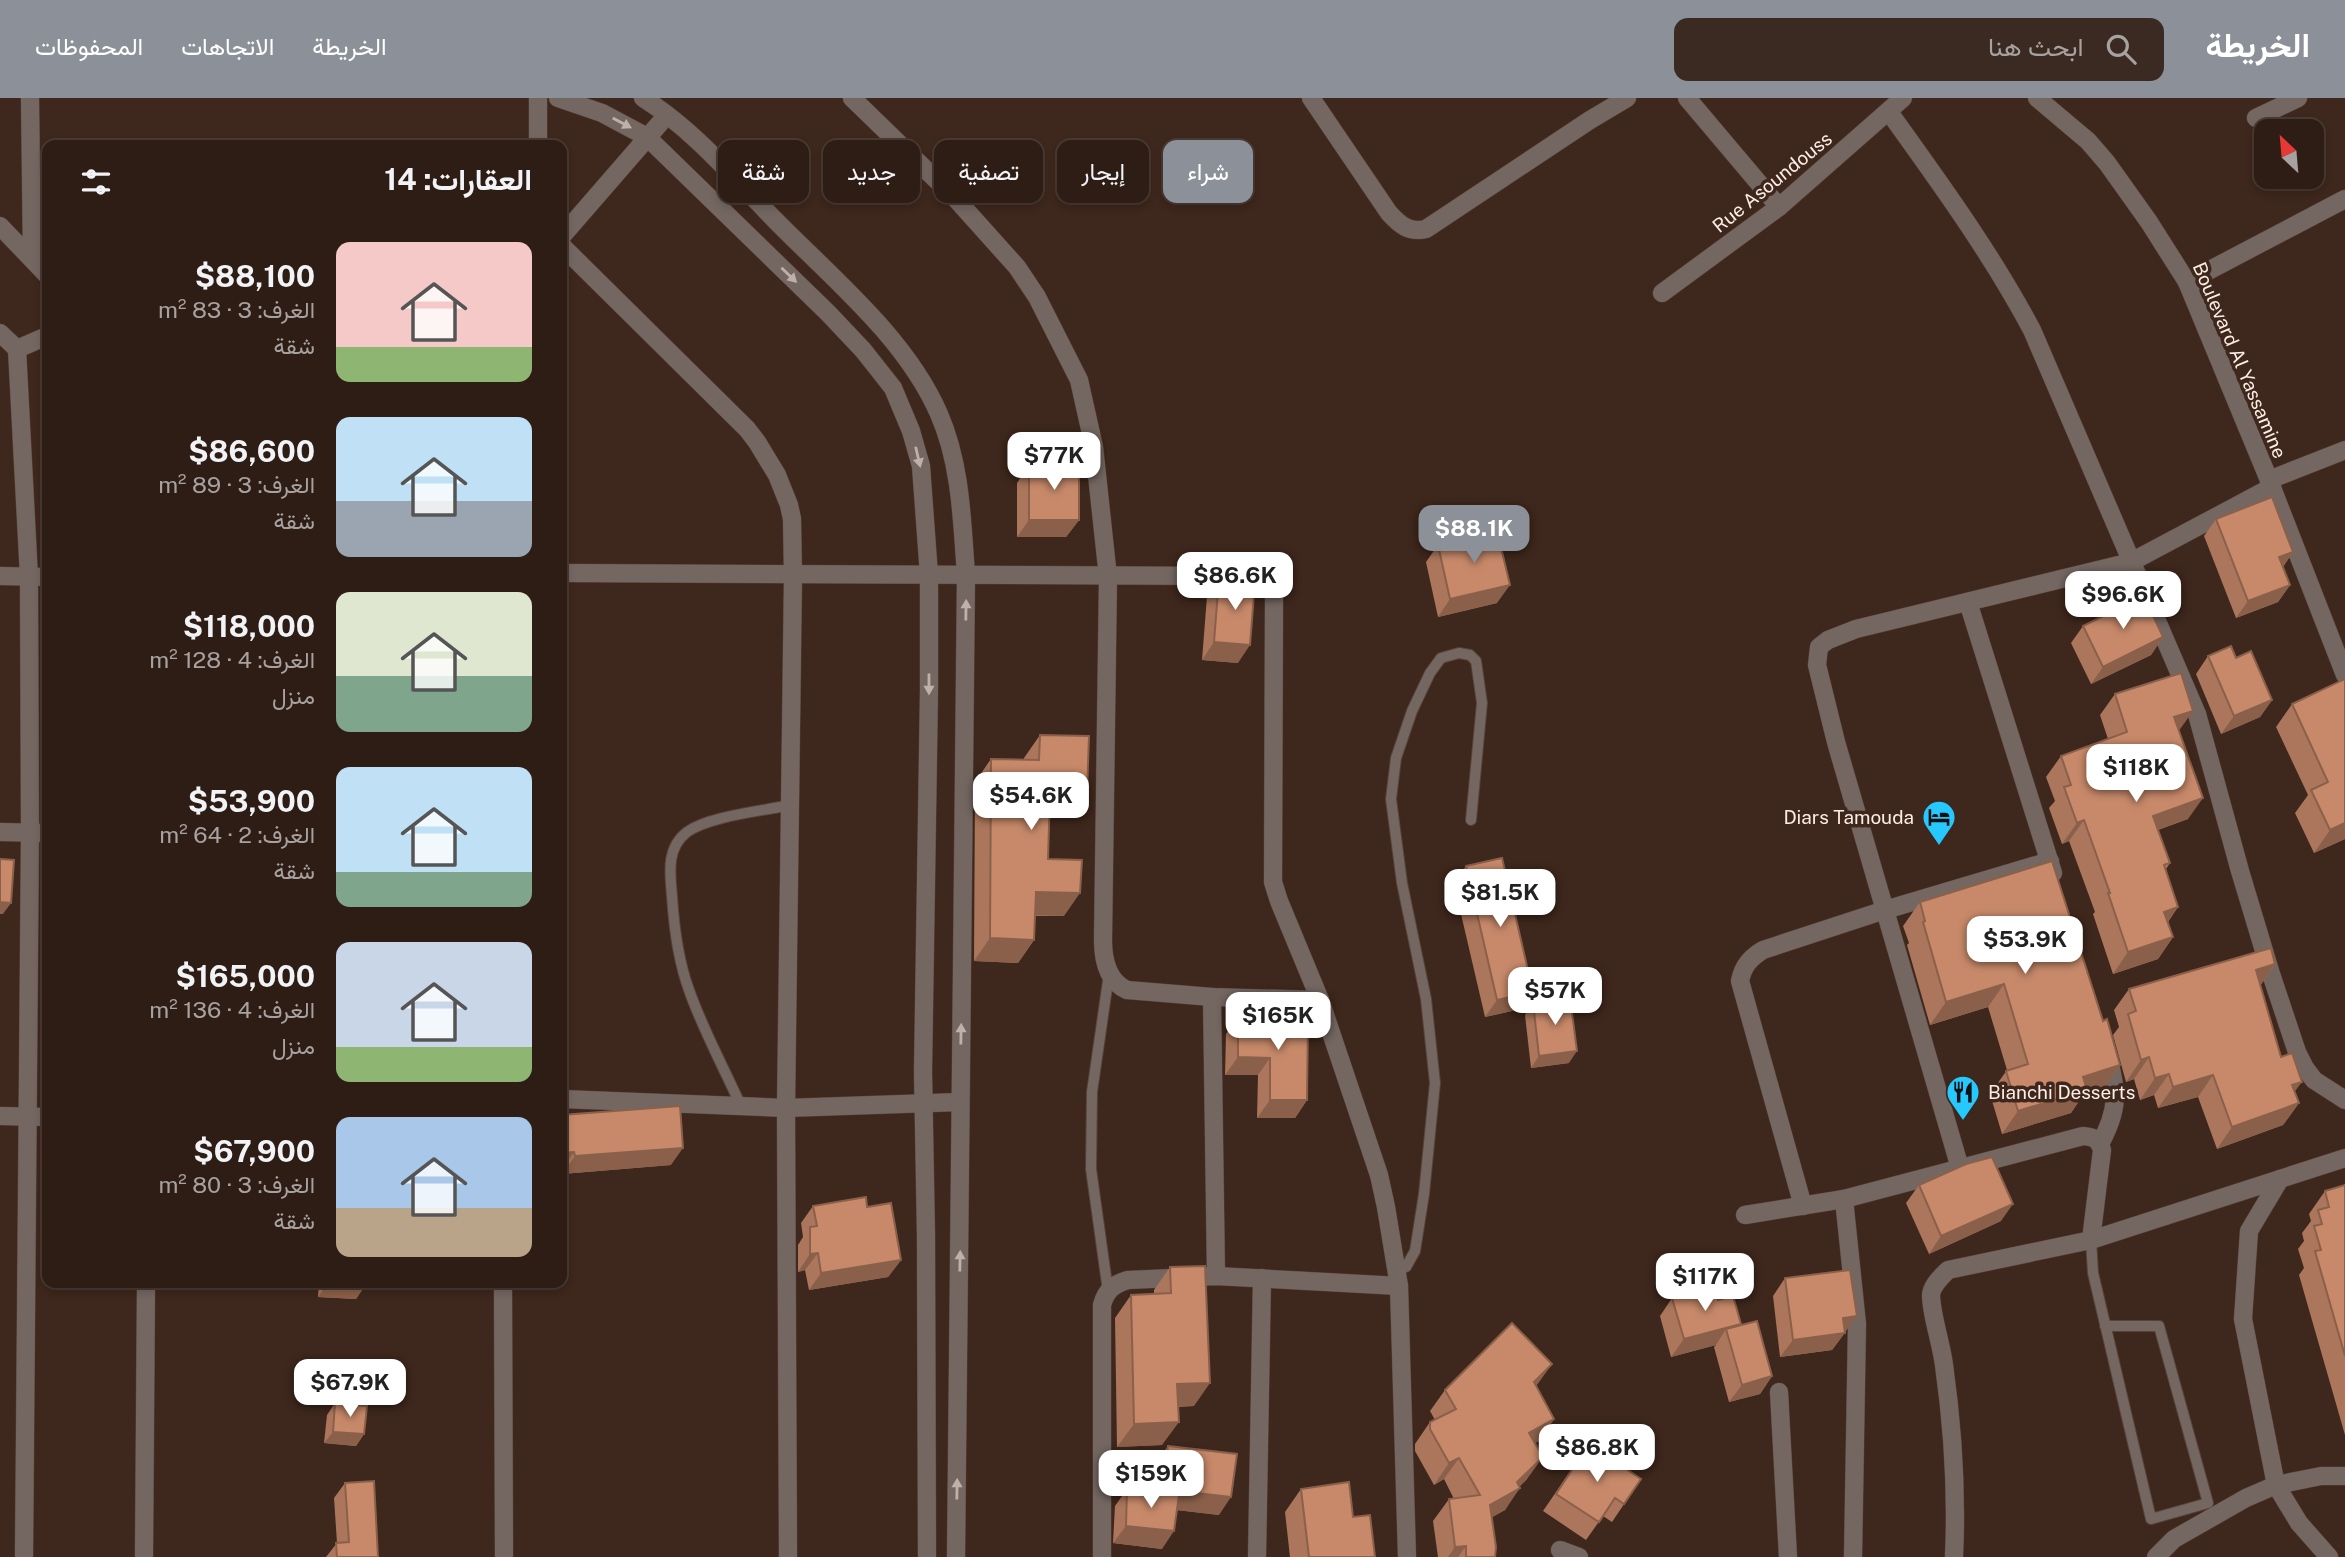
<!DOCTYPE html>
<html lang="ar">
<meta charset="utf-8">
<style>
body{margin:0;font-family:"Public Sans",Vazirmatn,sans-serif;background:#3a2a22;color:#f1f3f6;direction:rtl;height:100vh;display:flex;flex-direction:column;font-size:26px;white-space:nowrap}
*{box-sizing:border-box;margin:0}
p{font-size:23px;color:#a7a2a0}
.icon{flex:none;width:38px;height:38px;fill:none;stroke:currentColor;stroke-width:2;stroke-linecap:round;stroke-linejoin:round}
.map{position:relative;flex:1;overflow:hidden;direction:ltr}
.drawer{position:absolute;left:42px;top:42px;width:525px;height:1148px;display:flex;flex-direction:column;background:#2e1d15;border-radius:14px;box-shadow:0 4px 10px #0003,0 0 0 2px #493b34;direction:rtl}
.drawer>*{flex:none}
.hud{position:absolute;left:588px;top:42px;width:665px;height:63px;direction:rtl;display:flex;gap:14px}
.needle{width:46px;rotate:334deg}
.controls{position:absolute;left:2254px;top:21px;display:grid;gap:14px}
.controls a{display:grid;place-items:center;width:70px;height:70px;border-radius:14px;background:#2e1d15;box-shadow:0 4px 10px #0003,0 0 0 2px #493b34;font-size:35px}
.price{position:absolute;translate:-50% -60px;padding:0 16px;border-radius:14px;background:#fff;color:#222;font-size:23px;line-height:46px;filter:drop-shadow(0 2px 4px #0008)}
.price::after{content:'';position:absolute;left:50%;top:42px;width:21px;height:16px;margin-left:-10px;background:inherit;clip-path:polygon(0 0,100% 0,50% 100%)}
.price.active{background:#8c9099;color:#fff}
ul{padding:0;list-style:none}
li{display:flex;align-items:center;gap:21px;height:175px;padding:0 35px}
li span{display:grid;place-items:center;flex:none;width:196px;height:140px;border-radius:14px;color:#555}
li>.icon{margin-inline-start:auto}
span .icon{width:84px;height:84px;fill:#fffc;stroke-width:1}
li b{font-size:30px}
h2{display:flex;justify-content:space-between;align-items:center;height:84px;padding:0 35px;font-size:30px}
.pill{padding:0 24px;border-radius:14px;background:#2e1d15;box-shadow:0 4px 10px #0003,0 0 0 2px #493b34;font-size:24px;line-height:63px}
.pill.active{background:#8c9099;color:#fff}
header{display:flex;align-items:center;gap:42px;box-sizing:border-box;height:98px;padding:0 35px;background:#8c9099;color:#fff}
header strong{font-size:33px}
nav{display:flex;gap:38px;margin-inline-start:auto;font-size:24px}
.search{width:490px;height:63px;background:#3a2a22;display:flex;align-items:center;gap:18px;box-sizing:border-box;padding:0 24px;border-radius:14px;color:#a7a2a0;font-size:26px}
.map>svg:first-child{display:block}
</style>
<header>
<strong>الخريطة</strong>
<div class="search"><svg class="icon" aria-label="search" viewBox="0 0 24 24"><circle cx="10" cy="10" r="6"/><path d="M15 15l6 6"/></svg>ابحث هنا</div>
<nav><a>الخريطة</a><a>الاتجاهات</a><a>المحفوظات</a></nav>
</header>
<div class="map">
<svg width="2345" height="1459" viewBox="0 0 2345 1459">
<rect width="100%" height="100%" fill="#3e271c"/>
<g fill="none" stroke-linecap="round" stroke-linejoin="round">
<defs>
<g id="service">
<path d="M741,1008C724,970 703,932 689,892C678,862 674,830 672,798C670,775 666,750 687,734C709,718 763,713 790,707"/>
<polyline points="2091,1142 2093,1175 2151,1421 2208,1405 2159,1228 2105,1228"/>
<polyline points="1397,1170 1406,1169 1415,1153 1424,1096 1435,985 1426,901 1402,785 1391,701 1396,660 1412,613 1430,575 1441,560 1459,555 1470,557 1476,563 1482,605 1471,722"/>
<polyline points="1108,1193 1091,1071 1092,994 1109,876"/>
</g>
<g id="minor">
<polyline points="30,0 32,161"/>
<polyline points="558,0 602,15 647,39 828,215 863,252 893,290 911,333 921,368 929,477 929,592 923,974 926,1138 927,1459"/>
<path d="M643,0C694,32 734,80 775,122C832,180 906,240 939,316C961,366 962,423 966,477L956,1459"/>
<path d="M852,0L956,101L1017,169L1037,199L1079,282L1094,349L1108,479L1103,842C1103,862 1107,883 1127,892L1212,899L1320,902"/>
<path d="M1311,0L1389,115C1400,127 1409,135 1426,131L1590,22L1627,0"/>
<polyline points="1687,0 1779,109"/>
<polyline points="2037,0 2088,43 2107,65 2149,124 2187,184 2269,382 2345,577"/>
<path d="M1889,14C1940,85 1991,155 2032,232L2197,616L2240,773L2271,876L2297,954L2305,970L2314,982L2345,1002"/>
<polyline points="2256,20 2298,0"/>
<polyline points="538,47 538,0"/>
<polyline points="0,128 47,177"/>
<polyline points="562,138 667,17"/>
<polyline points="562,148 747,331 757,344 777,377 789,407 792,421 793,478 786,1010 788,1459"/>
<polyline points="2187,184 2345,101"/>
<polyline points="1662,195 1779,109 1903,0"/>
<polyline points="0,235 17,251 29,479 30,734 24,1459"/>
<polyline points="17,251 47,238"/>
<polyline points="2269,382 2345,352"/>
<path d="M562,475L1235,478C1252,480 1271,479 1274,500L1273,784L1279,803L1320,902L1379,1077L1386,1109L1399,1188L1407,1459"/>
<polyline points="0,478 47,479"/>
<polyline points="1968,504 2053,775"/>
<polyline points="0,734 47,735"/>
<polyline points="1212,899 1216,1178"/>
<polyline points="562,1001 786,1010 960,1004"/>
<polyline points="0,1018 47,1019"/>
<path d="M2100,1046C2119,1011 2118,993 2107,956"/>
<polyline points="1960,1070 1836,644 1817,567 1819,549 1828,542 1856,531 2131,464 2272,389"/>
<polyline points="2280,1081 2249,1133 2243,1221 2276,1387 2299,1425 2329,1459"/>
<polyline points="1844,1101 1857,1226 1853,1459"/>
<path d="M1803,1108L1740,883C1743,868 1750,860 1763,852L1885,812L2050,763"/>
<path d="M1745,1117L1844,1101L2083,1038C2094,1039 2099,1041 2102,1052L2091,1142"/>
<polyline points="503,1185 504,1459"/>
<polyline points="1779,1294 1788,1459"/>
<polyline points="1560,1452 1579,1459"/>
<polyline points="144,1459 146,1185"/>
<path d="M1102,1459V1207C1106,1192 1114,1186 1128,1182L1216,1178L1399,1188"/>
<polyline points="1257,1459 1262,1180"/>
<path d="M1954,1459C1957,1394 1953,1331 1944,1267C1941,1244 1932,1220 1931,1198C1931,1188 1941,1179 1948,1172L2091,1142L2345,1060"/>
<polyline points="2156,1459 2174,1441 2246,1400 2276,1387 2321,1378 2345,1378"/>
</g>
</defs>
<use href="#service" stroke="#594338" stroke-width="12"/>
<use href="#minor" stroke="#594338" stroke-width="19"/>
<use href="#service" stroke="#746762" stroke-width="10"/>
<use href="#minor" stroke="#746762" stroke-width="18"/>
</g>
<g fill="#ab765b">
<polygon points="1029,367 1079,422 1066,439 1017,439 1017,385"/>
<polygon points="2216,421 2293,454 2283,469 2290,487 2278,504 2236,520 2204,438"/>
<polygon points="1438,447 1497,505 1438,519 1426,464"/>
<polygon points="1219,480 1238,565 1202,562 1207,498"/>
<polygon points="2083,528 2163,539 2151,557 2091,586 2071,545"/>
<polygon points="2208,558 2236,560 2272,602 2260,619 2221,636 2196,576"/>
<polygon points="2345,581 2345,741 2314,755 2295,715 2308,697 2276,629 2292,606"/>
<polygon points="2115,596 2179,633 2188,721 2158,732 2170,765 2166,771 2178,809 2168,824 2173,839 2158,861 2113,876 2093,816 2095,814 2069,743 2062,746 2049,710 2055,703 2046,679 2061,658 2108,641 2100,617"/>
<polygon points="1040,637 1087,694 1071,717 1049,716 1048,761 1064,818 1035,818 1034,842 1018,865 974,863 975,684 991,661 1024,662 1024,660"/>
<polygon points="1466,768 1521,911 1485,919 1454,786"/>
<polygon points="1920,804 2103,923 2120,967 2104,990 2083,997 2071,1015 2002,1036 1990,996 2007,972 1988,909 1930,927 1907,847 1909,845 1903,828"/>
<polygon points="2275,866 2260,888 2281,959 2299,1005 2283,1027 2217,1051 2198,999 2158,1010 2154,997 2140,1002 2134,981 2126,984 2113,937 2119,929 2114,912 2129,891"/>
<polygon points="1533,905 1569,965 1531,970 1525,917"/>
<polygon points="1238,918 1307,1002 1295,1020 1257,1020 1258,977 1225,977 1226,936"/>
<polygon points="562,1017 671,1067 562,1076"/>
<polygon points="1919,1087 2001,1123 1929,1156 1906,1105"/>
<polygon points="2345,1087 2345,1337 2299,1177 2304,1170 2298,1151 2304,1143 2302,1135 2311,1123 2309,1116 2325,1093"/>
<polygon points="813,1108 867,1109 901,1162 888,1179 809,1192 805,1172 798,1174 798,1147 803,1139 801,1125"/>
<polygon points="1170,1169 1194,1308 1178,1309 1162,1347 1117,1349 1115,1220 1131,1197 1154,1196 1154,1192"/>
<polygon points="1785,1180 1844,1236 1832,1252 1780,1259 1773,1198"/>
<polygon points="319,1185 365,1185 364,1189 356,1201 318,1199"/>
<polygon points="1672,1200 1718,1202 1739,1228 1772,1278 1760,1296 1729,1304 1714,1249 1716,1247 1671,1259 1660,1218"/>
<polygon points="1536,1288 1554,1321 1539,1343 1535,1345 1527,1381 1519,1389 1505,1412 1492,1419 1495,1459 1438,1459 1433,1423 1449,1401 1454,1401 1444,1381 1434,1387 1415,1353 1415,1346 1430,1324 1435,1322 1430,1313 1445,1292"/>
<polygon points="335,1305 364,1336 356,1348 324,1345 327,1317"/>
<polygon points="1589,1346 1641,1381 1612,1424 1603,1418 1586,1442 1543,1413"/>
<polygon points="1168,1348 1219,1417 1177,1412 1162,1451 1113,1445 1115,1408 1127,1391 1152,1394 1156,1365"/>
<polygon points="345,1385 378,1459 326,1459 337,1445 334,1400"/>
<polygon points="1301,1391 1353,1419 1375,1459 1290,1459 1285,1414"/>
</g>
<g fill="#8b604a">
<polygon points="1029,422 1079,422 1066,439 1017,439"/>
<polygon points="2293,454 2281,471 2279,459"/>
<polygon points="1510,487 1497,505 1438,519 1450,501"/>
<polygon points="2290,487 2278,504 2236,520 2248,503"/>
<polygon points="2163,539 2151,557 2091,586 2103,569"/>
<polygon points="1214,544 1250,547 1238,565 1202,562"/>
<polygon points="2272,602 2260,619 2221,636 2234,618"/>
<polygon points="2193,613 2178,634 2174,619"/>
<polygon points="1050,693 1087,694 1071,717 1034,716"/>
<polygon points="2203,700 2188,721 2138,739 2153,718"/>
<polygon points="2084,722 2069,743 2062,746 2077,725"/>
<polygon points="2345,725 2345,741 2314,755 2330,732"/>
<polygon points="1036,794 1080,795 1064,818 1020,817"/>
<polygon points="0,804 11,805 3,816 0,816"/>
<polygon points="2178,809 2163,830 2164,814"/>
<polygon points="2173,839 2158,861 2113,876 2128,854"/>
<polygon points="990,840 1034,842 1018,865 974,863"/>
<polygon points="2275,866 2260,888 2256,872"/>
<polygon points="2004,886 1988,909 1930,927 1946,904"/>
<polygon points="1533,894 1521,911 1485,919 1497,902"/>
<polygon points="1577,953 1569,965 1531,970 1539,958"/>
<polygon points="1238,959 1270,960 1258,977 1225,977"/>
<polygon points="2149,959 2134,981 2126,984 2141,962"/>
<polygon points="2120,967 2104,990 2083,997 2071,1015 2002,1036 2018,1013 2083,979"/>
<polygon points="2169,976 2154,997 2140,1002 2155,980"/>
<polygon points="2213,977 2198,999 2158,1010 2173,989"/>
<polygon points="2302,984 2286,1005 2292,987"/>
<polygon points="1270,1002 1307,1002 1295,1020 1257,1020"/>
<polygon points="2299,1005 2283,1027 2217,1051 2232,1029"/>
<polygon points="683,1050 671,1067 562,1076 575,1058"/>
<polygon points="574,1054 562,1071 562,1055"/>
<polygon points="2013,1106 2001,1123 1929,1156 1941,1138"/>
<polygon points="818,1155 805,1172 798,1174 810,1156"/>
<polygon points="901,1162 888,1179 809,1192 821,1175"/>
<polygon points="326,1187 364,1189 356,1201 318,1199"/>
<polygon points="1857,1218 1832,1252 1780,1259 1793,1242 1843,1220"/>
<polygon points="1741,1226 1729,1242 1726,1231 1716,1247 1671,1259 1684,1241"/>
<polygon points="1552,1266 1537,1287 1518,1306 1534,1284"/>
<polygon points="1772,1278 1760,1296 1729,1304 1742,1287"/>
<polygon points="1210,1285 1194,1308 1161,1309 1177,1286"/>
<polygon points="1554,1321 1539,1343 1514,1356 1529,1335"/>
<polygon points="1179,1324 1162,1347 1117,1349 1134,1326"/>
<polygon points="333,1334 364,1336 356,1348 324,1345"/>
<polygon points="1543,1359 1527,1381 1514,1393 1520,1390 1505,1412 1475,1429 1490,1407 1517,1384"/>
<polygon points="1459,1360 1444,1381 1434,1387 1449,1365"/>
<polygon points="1162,1391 1231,1399 1219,1417 1150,1409"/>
<polygon points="1126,1428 1174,1433 1162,1451 1113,1445"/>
<polygon points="1466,1448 1458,1459 1448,1459 1455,1449"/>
</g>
<g fill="#c7896a" stroke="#8b604a" stroke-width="2">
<rect x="1029" y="367" width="50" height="55"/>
<polygon points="2272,399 2293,454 2279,459 2290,487 2248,503 2216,421"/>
<polygon points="1497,433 1510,487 1450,501 1438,447"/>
<polygon points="1219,480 1255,483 1250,547 1214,544"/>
<polygon points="2144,498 2163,539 2103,569 2083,528"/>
<polygon points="2231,548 2236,560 2251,553 2272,602 2234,618 2208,558"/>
<polygon points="2181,575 2193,613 2174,619 2203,700 2153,718 2170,765 2164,767 2178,809 2164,814 2173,839 2128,854 2108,795 2110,795 2084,722 2077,725 2064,689 2071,687 2061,658 2127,634 2115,596"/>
<polygon points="2345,581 2345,725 2330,732 2311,692 2328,684 2292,606"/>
<polygon points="1040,637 1089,638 1087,694 1050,693 1048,761 1082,762 1080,795 1036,794 1034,842 990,840 991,661 1039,662"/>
<polygon points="1502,760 1533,894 1497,902 1466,768"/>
<polygon points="0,761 14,762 11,805 0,804"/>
<polygon points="2052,763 2103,923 2107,921 2120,967 2083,979 2087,992 2018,1013 2006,973 2028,966 2004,886 1946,904 1923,824 1925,823 1920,804"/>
<polygon points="2271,850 2275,866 2256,872 2281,959 2292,955 2302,984 2292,987 2299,1005 2232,1029 2213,977 2173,989 2169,976 2155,980 2149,959 2141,962 2128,916 2136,913 2129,891"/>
<polygon points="1570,900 1577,953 1539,958 1533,905"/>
<polygon points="1238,918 1308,919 1307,1002 1270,1002 1270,960 1238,959"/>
<polygon points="680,1008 683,1050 575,1058 574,1054 562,1055 562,1017"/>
<polygon points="1992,1059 2013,1106 1941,1138 1919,1087 1966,1066"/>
<polygon points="2345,1087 2345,1258 2315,1153 2321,1152 2314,1128 2322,1126 2318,1112 2329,1109 2325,1093"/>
<polygon points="866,1099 867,1109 891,1105 901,1162 821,1175 818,1155 810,1156 810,1129 817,1128 813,1108"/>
<polygon points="1205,1168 1210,1285 1177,1286 1179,1324 1134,1326 1131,1197 1171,1195 1170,1169"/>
<polygon points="1850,1172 1857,1218 1843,1220 1845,1235 1793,1242 1785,1180"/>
<polygon points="326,1185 365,1185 364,1189 326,1187"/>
<polygon points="1713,1188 1718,1202 1733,1198 1741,1226 1684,1241 1672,1200"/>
<polygon points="1757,1223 1772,1278 1742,1287 1726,1231"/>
<polygon points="1512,1225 1552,1266 1534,1284 1554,1321 1529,1335 1543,1359 1517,1384 1520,1390 1490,1407 1496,1449 1495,1459 1466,1459 1466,1448 1455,1449 1449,1401 1480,1397 1459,1360 1449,1365 1430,1331 1430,1324 1456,1311 1445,1292"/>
<polygon points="335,1305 367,1308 364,1336 333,1334"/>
<polygon points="1589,1346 1641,1381 1624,1406 1615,1400 1599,1424 1556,1396"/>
<polygon points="1168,1348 1237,1356 1231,1399 1162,1391"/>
<polygon points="374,1383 378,1459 337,1459 336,1445 349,1444 345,1385"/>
<polygon points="1349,1384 1353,1419 1370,1417 1375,1459 1309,1459 1301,1391"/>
<polygon points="1127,1391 1179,1397 1174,1433 1126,1428"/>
</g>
<defs><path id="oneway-solid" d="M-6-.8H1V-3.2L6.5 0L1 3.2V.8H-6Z" transform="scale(1.75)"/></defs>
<g fill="#bfb1aa">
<use href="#oneway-solid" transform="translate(622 25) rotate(28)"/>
<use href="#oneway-solid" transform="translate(789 177) rotate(44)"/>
<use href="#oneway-solid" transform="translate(918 359) rotate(77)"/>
<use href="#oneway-solid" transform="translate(966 512) rotate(-89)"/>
<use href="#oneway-solid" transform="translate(929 586) rotate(90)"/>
<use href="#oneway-solid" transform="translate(961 936) rotate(-89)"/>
<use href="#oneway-solid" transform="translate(960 1163) rotate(-89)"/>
<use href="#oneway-solid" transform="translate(957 1391) rotate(-89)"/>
</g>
<defs>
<symbol id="hotel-pin" viewBox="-11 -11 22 30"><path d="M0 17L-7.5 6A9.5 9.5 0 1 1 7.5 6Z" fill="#25c9fe" stroke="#3e271c"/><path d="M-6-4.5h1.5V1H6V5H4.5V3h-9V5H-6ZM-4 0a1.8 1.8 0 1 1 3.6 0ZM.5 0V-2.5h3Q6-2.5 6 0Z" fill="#111"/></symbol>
<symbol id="restaurant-pin" viewBox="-11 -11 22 30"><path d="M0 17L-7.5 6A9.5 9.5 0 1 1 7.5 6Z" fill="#25c9fe" stroke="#3e271c"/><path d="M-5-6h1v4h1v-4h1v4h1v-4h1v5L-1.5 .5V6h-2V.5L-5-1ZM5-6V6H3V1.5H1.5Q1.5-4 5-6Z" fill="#111"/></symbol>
</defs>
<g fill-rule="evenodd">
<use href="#hotel-pin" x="1920" y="700" width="38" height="52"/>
<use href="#restaurant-pin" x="1944" y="975" width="38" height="52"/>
</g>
<g text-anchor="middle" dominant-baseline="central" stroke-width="7" stroke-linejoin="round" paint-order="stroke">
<g font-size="19" fill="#fdede5" stroke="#3e271c">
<text transform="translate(1772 84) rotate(-39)">Rue Asoundouss</text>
<text transform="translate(2240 262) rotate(67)">Boulevard Al Yassamine</text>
</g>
<g font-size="19" fill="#fdede5" stroke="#3e271c" text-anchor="end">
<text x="1914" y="719">Diars Tamouda</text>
<text x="1988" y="994" text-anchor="start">Bianchi Desserts</text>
</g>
</g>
</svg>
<div class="controls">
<a><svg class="needle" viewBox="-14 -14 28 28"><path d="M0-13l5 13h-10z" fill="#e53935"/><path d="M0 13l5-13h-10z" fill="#a7a2a0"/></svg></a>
</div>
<b class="price" style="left:1054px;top:394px">$77K</b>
<b class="price active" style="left:1474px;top:467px">$88.1K</b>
<b class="price" style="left:1235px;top:514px">$86.6K</b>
<b class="price" style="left:2123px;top:533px">$96.6K</b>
<b class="price" style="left:2136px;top:706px">$118K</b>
<b class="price" style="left:1031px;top:734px">$54.6K</b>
<b class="price" style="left:1500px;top:831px">$81.5K</b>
<b class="price" style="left:2025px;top:878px">$53.9K</b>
<b class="price" style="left:1555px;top:929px">$57K</b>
<b class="price" style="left:1278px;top:954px">$165K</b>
<b class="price" style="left:1705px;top:1215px">$117K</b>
<b class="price" style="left:350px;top:1321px">$67.9K</b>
<b class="price" style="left:1597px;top:1386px">$86.8K</b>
<b class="price" style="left:1151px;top:1412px">$159K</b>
<div class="hud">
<a class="pill active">شراء</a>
<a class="pill">إيجار</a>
<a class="pill">تصفية</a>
<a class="pill">جديد</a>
<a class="pill">شقة</a>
</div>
<section class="drawer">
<h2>العقارات: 14<svg class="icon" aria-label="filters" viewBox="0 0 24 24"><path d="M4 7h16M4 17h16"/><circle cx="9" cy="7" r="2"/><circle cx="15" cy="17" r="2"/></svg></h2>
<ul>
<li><span style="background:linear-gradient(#f6c9c9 75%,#8fb573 0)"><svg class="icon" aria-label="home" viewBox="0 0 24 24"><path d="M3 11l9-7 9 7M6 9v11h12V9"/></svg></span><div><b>$88,100</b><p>الغرف: 3 · 83 m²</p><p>شقة</p></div></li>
<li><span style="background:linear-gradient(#bfe0f5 60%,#9aa5b1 0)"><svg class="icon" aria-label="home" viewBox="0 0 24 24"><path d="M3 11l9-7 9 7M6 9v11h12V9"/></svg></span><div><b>$86,600</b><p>الغرف: 3 · 89 m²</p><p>شقة</p></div></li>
<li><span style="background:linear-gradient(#dfe7d0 60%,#7fa58c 0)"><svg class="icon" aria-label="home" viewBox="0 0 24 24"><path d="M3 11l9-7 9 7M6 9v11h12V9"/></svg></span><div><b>$118,000</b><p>الغرف: 4 · 128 m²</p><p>منزل</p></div></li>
<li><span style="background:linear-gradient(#bfe0f5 75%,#7fa58c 0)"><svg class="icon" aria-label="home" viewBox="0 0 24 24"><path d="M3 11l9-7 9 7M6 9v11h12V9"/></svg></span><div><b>$53,900</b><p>الغرف: 2 · 64 m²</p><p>شقة</p></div></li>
<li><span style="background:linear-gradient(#c9d6e8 75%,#8fb573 0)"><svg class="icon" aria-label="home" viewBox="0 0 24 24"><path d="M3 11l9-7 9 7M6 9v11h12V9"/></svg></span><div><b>$165,000</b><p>الغرف: 4 · 136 m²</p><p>منزل</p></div></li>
<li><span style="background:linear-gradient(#a9c7e8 65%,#b9a48a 0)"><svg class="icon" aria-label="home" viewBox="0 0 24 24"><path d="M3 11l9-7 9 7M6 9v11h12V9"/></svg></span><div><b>$67,900</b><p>الغرف: 3 · 80 m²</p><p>شقة</p></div></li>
</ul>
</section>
</div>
